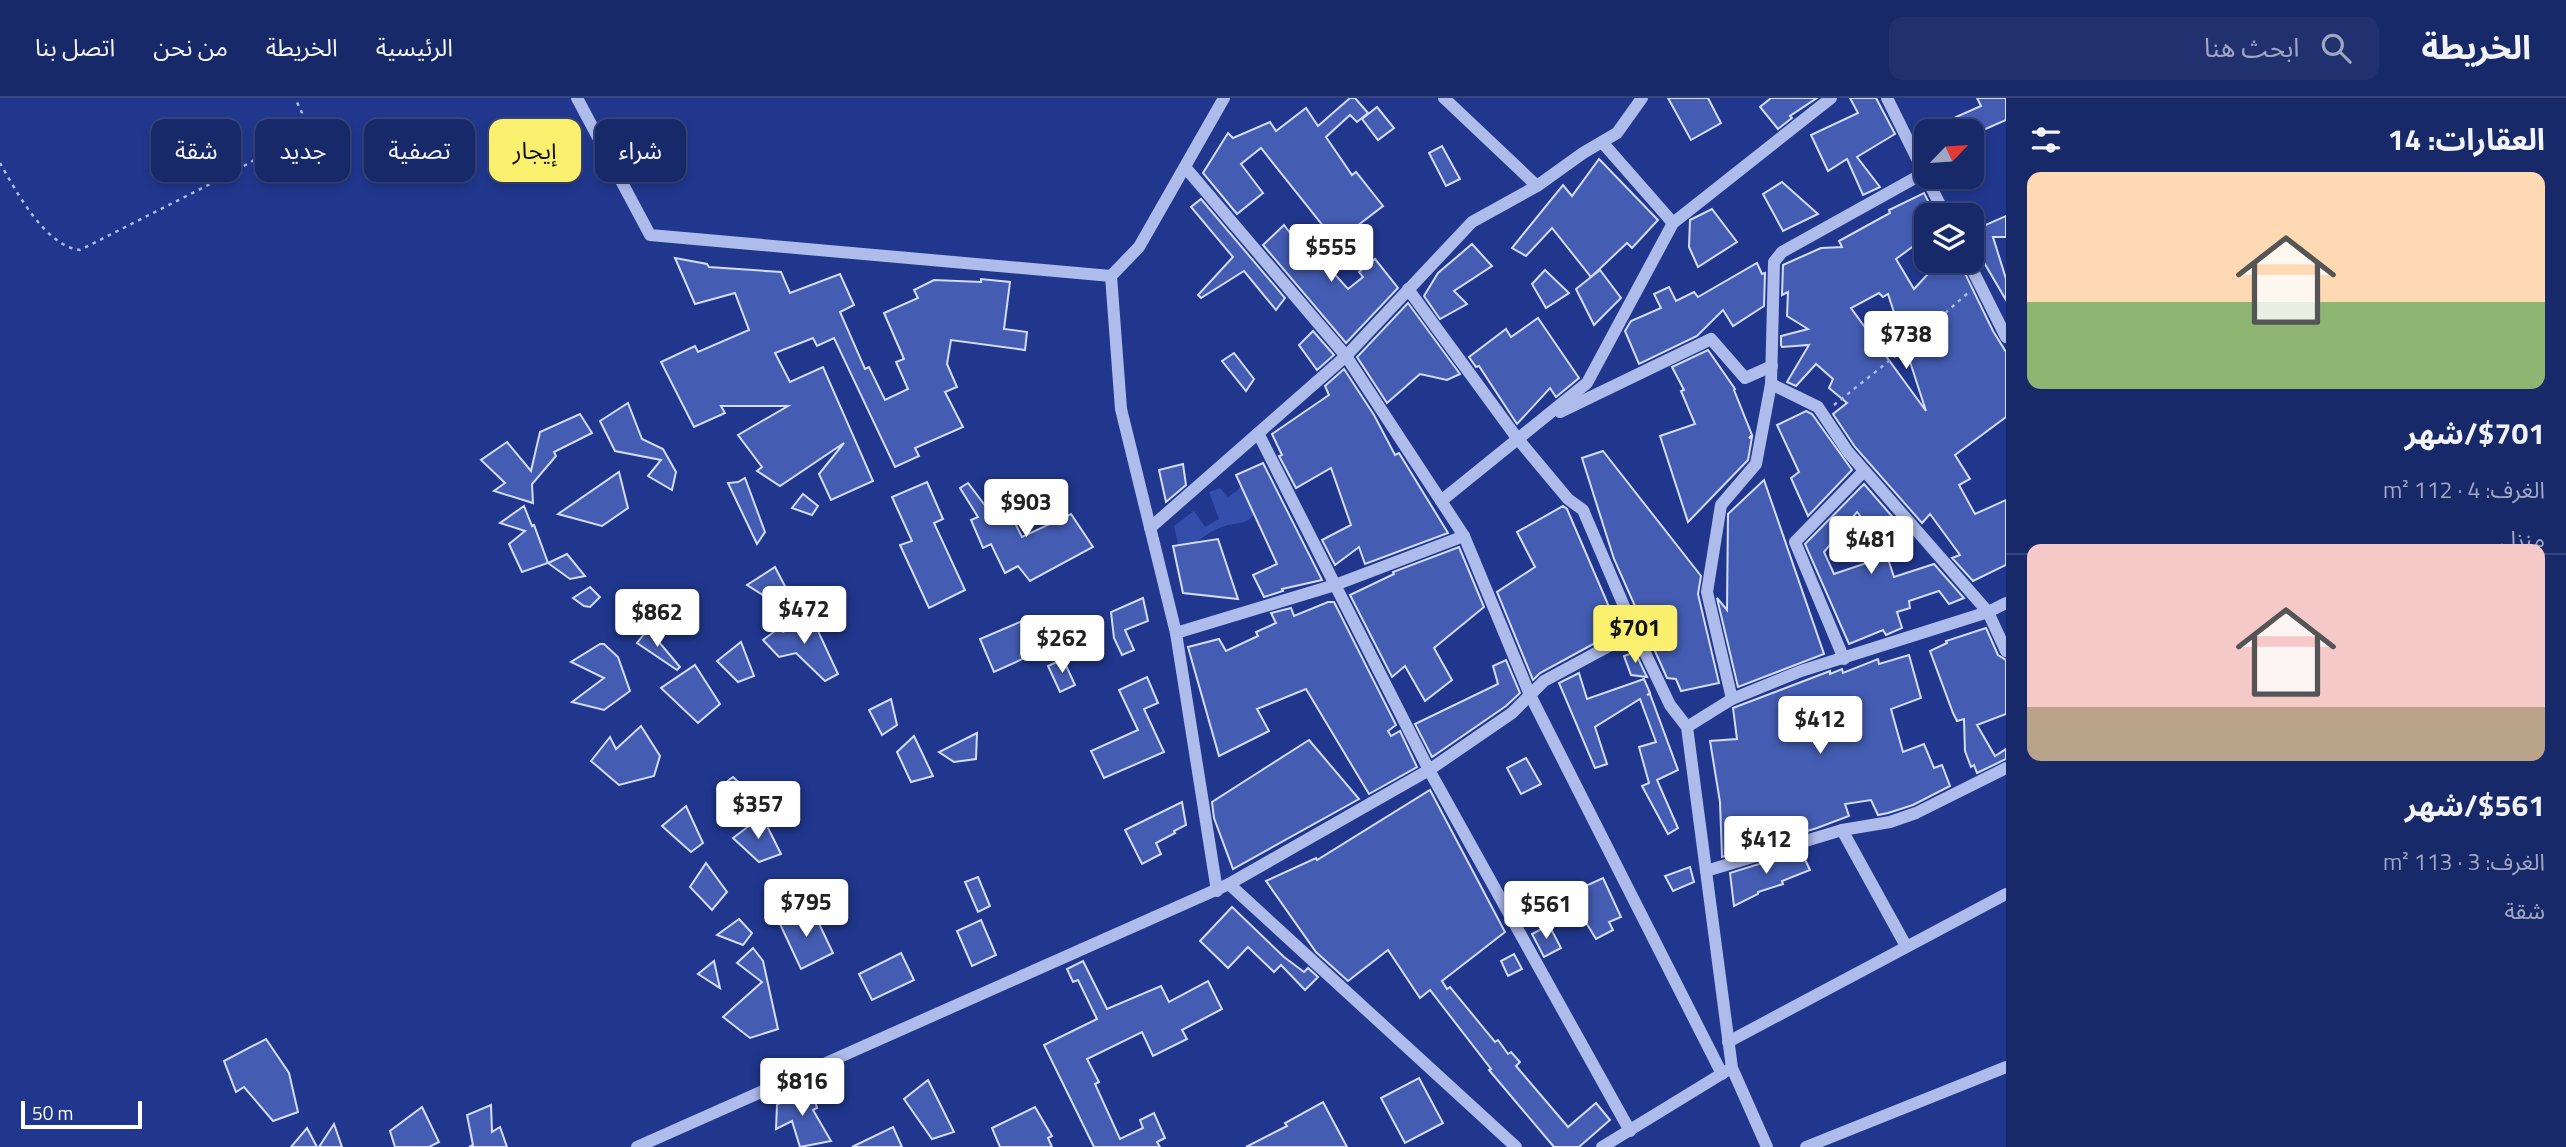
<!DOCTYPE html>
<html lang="ar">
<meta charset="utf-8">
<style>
body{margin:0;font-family:"Titillium Web","Noto Sans Arabic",sans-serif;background:#213170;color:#f1f3f6;direction:rtl;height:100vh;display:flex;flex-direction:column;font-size:26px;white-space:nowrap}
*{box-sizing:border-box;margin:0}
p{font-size:23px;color:#9fa6c1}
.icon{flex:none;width:38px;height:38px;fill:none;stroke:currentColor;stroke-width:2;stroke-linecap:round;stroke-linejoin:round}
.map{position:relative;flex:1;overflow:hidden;direction:ltr}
.details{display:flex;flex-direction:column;background:#18296a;width:560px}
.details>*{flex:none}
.banner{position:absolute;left:21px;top:21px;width:665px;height:63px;direction:rtl;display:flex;gap:14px}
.needle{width:46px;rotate:65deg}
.controls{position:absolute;left:1914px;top:21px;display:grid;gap:14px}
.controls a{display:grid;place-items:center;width:70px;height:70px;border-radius:14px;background:#18296a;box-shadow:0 4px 10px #0003,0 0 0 2px #36457e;font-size:35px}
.scale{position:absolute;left:21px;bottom:18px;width:121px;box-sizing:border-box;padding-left:7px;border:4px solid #fff;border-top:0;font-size:19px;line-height:24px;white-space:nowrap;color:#fff;-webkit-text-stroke:5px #20378d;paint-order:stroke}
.price{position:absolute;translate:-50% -60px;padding:0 16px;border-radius:7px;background:#fff;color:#222;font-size:23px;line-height:46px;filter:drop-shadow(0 2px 4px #0008)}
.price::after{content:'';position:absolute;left:50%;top:42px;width:21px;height:16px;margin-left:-10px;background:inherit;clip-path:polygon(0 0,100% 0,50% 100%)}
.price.selected{background:#faf06e;color:#111}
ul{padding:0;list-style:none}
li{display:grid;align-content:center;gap:14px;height:371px;padding:0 21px}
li+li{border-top:2px solid #36457e}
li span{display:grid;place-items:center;height:217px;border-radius:14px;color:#555}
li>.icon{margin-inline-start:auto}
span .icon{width:126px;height:126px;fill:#fffc;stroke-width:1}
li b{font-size:30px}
h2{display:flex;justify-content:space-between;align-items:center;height:84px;padding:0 21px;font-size:30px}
.pill{padding:0 24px;border-radius:14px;background:#18296a;box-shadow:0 4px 10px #0003,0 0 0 2px #36457e;font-size:24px;line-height:63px}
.pill.selected{background:#faf06e;color:#111}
header{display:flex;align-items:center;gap:42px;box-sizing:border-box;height:98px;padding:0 35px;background:#18296a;border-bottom:2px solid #36457e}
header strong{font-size:33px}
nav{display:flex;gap:38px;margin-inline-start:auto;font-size:24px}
.search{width:490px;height:63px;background:#213170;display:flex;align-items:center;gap:18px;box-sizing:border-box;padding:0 24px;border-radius:14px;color:#9fa6c1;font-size:26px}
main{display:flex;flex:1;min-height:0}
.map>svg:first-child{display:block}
</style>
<header>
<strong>الخريطة</strong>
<div class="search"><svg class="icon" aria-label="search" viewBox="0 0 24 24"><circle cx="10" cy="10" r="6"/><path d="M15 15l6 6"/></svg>ابحث هنا</div>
<nav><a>الرئيسية</a><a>الخريطة</a><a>من نحن</a><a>اتصل بنا</a></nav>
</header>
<main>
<section class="details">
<h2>العقارات: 14<svg class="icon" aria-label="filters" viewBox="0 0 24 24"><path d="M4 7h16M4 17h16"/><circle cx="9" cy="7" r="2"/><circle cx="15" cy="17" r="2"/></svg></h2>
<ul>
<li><span style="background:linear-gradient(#ffd9b3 60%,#8fb573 0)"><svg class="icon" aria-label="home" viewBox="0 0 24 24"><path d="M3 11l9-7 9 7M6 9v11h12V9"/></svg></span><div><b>$701/شهر</b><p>الغرف: 4 · 112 m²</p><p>منزل</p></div></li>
<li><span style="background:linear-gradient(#f6c9c9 75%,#b9a48a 0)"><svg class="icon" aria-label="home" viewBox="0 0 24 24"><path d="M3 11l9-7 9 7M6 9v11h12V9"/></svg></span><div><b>$561/شهر</b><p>الغرف: 3 · 113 m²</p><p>شقة</p></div></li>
</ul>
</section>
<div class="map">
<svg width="2006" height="1049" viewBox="0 0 2006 1049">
<rect width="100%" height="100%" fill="#20378d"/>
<path fill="#334fab" d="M1244,385L1262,405C1247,433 1241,420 1217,431C1204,437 1192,448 1180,455L1174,428L1194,413L1205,429L1219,421L1209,394L1220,390L1228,399L1237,393Z"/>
<g fill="#445db3" stroke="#d3dcf9" stroke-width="2" fill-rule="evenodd">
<polygon points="1350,0 1355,0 1368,15 1357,24 1350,17 1326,39 1352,77 1356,74 1383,108 1336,144 1261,50 1241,66 1263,95 1237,116 1203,75 1228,35 1233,40 1270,24 1276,33 1306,10 1318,28"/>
<polygon points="1668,0 1708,0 1721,25 1691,42"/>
<polygon points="1771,0 1817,0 1790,18 1792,20 1778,31 1760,9"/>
<polygon points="1850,0 1876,0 1895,36 1857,59 1880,89 1863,97 1847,61 1828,73 1811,37 1858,15"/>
<polygon points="1977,0 2006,0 2006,22 1972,37 1972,33 1963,33 1956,19 1981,8"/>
<polygon points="1377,9 1394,30 1378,42 1362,21"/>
<polygon points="1442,48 1460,81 1446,88 1429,55"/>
<polygon points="1599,61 1658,122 1632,150 1627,145 1591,179 1552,130 1526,158 1512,150 1563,87 1572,98"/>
<polygon points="1782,84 1818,116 1783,133 1763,96"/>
<path d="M1924,95L1935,117H1927V138L1896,161L1914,191L1940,163H1959L1993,233L2006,254V319L1955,357L1970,381L1959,387L1975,416L2006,402V467L1973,483L1952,460L1960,457L1930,416L1922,425L1855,349L1833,316L1847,305L1829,290L1833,281L1816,266L1796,288L1787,284L1809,247L1782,249L1781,247V238L1808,231L1787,218L1788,194L1782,197L1783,167L1821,150L1842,149L1839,143L1890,115L1889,112ZM1879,195L1883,199L1888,196L1926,313L1851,210Z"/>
<polygon points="1201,101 1285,200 1276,212 1244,173 1201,200 1198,197 1233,159 1191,109"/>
<polygon points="1712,111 1737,144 1698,169 1689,149 1690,122"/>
<polygon points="2006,118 2006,139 1993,139 2006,181 2006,202 1972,144 1972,133"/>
<polygon points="1284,127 1291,136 1294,131 1348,191 1363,179 1359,174 1375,161 1398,190 1346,245 1263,147"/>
<polygon points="1472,146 1492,168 1454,193 1467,206 1440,221 1424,198 1438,175"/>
<polygon points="675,160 707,166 709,169 781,174 790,195 840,176 854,207 840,214 865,271 869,269 885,302 908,291 896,264 904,261 884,215 918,200 914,192 934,182 981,184 981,181 1010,184 1004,231 1027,234 1025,252 951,242 947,266 957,289 945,294 963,329 915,350 919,358 895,369 834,240 817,248 813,240 775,255 790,284 823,269 873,383 831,402 819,376 844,345 780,388 757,373 762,369 738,337 788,308 721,308 725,315 694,329 661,264 695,248 698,254 749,232 735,195 695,206"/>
<polygon points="1757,165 1762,176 1765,175 1764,208 1733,228 1723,212 1697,238 1639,266 1625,233 1631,223 1661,210 1654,196 1669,189 1676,203 1694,194 1698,199"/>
<polygon points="1545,172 1569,195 1546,210 1532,186"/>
<polygon points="1600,172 1621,200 1594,227 1576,191"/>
<polygon points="1408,205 1460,276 1447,282 1420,276 1387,305 1357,259"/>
<polygon points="1538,220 1579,280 1556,299 1550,290 1517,326 1479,268 1476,269 1469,259 1506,231 1511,239"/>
<polygon points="1313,233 1334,257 1317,272 1299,247"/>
<polygon points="1708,252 1735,291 1734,292 1752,337 1749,340 1752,339 1748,362 1688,424 1660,338 1695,326 1681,293 1684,292 1672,269"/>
<polygon points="1234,255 1254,281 1246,293 1222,263"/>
<polygon points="1344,271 1374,317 1395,357 1399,355 1448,435 1365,466 1359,449 1335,467 1322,442 1351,427 1331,370 1296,390 1279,358 1282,357 1272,336 1329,297 1325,288"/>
<polygon points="628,305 642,341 663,351 676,374 672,392 648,378 661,362 615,353 600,323"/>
<polygon points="1806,313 1812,316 1852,372 1808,418 1791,380 1799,374 1777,327"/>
<polygon points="580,316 592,335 554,354 556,358 532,386 533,405 494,393 505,385 481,362 507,344 531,373 540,334"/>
<polygon points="1603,353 1701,478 1698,496 1719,585 1681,593 1676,581 1667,580 1614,461 1582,360"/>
<polygon points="1263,365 1322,482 1282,491 1283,493 1264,499 1253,477 1277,466 1236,377"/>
<polygon points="1183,366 1186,387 1166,404 1159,372"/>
<polygon points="619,374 628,410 602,428 558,416"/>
<polygon points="745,380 765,434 757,446 728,385 738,384"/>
<polygon points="1764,382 1824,556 1738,589 1717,500 1727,512 1728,416"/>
<polygon points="927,384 943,421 934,425 965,492 929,510 900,447 912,443 892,399"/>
<polygon points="968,385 990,414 1006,407 1022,439 1071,416 1093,449 1030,483 1018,468 1005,475 991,446 983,450 971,422 978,419 960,390"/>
<polygon points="1864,386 1897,424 1883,438 1868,420 1865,424 1857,414 1824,454 1834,476 1887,458 1894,479 1934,466 1964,500 1949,506 1939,493 1909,503 1910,510 1897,514 1902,530 1886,537 1883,532 1849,546 1805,446"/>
<polygon points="803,396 818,408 812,417 792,410"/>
<polygon points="524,408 532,428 534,427 548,465 522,474 509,446 525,433 500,425"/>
<polygon points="1563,408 1567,411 1619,532 1540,575 1533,582 1497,494 1535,469 1517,434"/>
<polygon points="1218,441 1238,501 1183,495 1173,448"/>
<polygon points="1459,449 1484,509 1434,550 1452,582 1425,603 1405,568 1392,579 1350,497 1394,476 1393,474"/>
<polygon points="567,456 585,478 570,481 548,465"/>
<polygon points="775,469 790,498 777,506 747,487"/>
<polygon points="590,489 600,499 590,509 584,508 573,500"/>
<polygon points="1143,500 1148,523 1125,532 1134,552 1122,557 1114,540 1111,514"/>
<polygon points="1328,504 1334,504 1396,627 1388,633 1391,638 1400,633 1417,669 1369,696 1306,591 1257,611 1269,633 1219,658 1188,549 1219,541 1226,553 1258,538 1256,534 1276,525 1271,515 1291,510 1294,518"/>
<polygon points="812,516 824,530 818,533 838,576 825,583 796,555 779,559 763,542 779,530 783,534"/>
<polygon points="1027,521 1040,553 994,574 980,541"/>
<polygon points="1986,530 1998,557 2006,562 2006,616 1977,627 1995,658 2006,651 2006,661 1977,675 1974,667 1971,669 1965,653 1964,621 1957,623 1953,615 1930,553 1947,545 1946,543"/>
<polygon points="648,531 680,569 677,572 637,545"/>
<polygon points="741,544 754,578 738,584 717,563"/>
<polygon points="600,546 604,546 618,559 630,593 604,612 572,604 604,580 571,564"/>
<polygon points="1635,554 1647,579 1631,577 1624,558"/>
<polygon points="1909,557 1921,600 1891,611 1903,654 1924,646 1934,670 1942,667 1950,688 1913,707 1888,715 1878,717 1871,702 1845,706 1849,718 1817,730 1722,759 1720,704 1710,643 1737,641 1733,610 1830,573 1830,576 1842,571 1843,575 1878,561 1879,566"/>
<polygon points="1063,561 1075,587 1060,594 1048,568"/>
<polygon points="1506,562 1520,595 1506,608 1432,659 1415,626 1498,586 1493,568"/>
<polygon points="695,567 720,606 698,625 661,590"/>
<polygon points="1579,575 1587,601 1644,581 1650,595 1647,597 1650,596 1678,672 1657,682 1678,730 1668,736 1642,688 1649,685 1639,649 1656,644 1640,601 1595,629 1607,666 1595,670 1559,585"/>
<polygon points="1147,579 1158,605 1144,611 1164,654 1104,680 1091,653 1138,632 1119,592"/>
<polygon points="891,601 897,627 882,637 869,612"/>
<polygon points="641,628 660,658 654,678 619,687 591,663 610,639 616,651"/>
<polygon points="977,635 976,661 954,664 939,654"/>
<polygon points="914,638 933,678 911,684 897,654"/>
<polygon points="1309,642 1359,701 1233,771 1214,720 1212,704"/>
<polygon points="1526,660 1541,686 1521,696 1507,670"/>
<polygon points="733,679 758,702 726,718 717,691"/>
<polygon points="1430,692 1505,834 1442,883 1447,891 1450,889 1495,944 1498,942 1508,956 1511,954 1520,964 1516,968 1568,1029 1596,1005 1610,1022 1579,1049 1554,1049 1489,972 1491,971 1430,892 1420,900 1388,852 1348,883 1316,854 1266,783 1316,760 1317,762"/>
<polygon points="1182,704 1186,727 1174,733 1175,735 1156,745 1161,756 1142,766 1125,732"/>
<polygon points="686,708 703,745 691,754 662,728"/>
<polygon points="762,718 781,756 759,764 733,740"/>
<polygon points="1801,753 1810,772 1782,783 1783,786 1758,794 1758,796 1734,808 1730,775"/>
<polygon points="706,765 727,794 712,812 690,789"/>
<polygon points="1690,769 1694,784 1673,793 1665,778"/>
<polygon points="978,779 990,808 978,814 965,784"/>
<polygon points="1603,780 1621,819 1609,824 1613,832 1596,841 1576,808 1577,792"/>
<polygon points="1232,809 1284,859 1304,874 1308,870 1318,879 1305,892 1281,867 1274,874 1248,849 1228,870 1200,843"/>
<polygon points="812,811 833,855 801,871 780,826"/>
<polygon points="739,821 752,835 743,847 717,837"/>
<polygon points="981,822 996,857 972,868 957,833"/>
<polygon points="1549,827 1561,850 1544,859 1532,836"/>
<polygon points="753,850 763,863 778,931 750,940 723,919 762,884 737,865"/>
<polygon points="901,855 914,882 872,902 859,876"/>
<polygon points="1514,856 1522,871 1508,878 1501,863"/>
<polygon points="714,863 720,890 698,876"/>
<polygon points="1083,863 1107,911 1161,888 1169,904 1208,883 1222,911 1182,932 1187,941 1153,958 1142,934 1087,961 1099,984 1095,986 1120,1041 1143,1030 1140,1022 1154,1015 1165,1040 1157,1044 1160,1049 1094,1049 1044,947 1097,921 1078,882 1073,884 1067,871"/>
<polygon points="266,941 289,975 298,1014 273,1023 244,989 236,994 224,963"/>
<polygon points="1419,980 1443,1025 1405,1045 1381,1000"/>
<polygon points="928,982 954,1034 932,1041 904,1001"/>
<polygon points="811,988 817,1010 813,1012 831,1043 800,1049 792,1023 776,1031 777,1007"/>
<polygon points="1323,1004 1347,1049 1246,1049 1287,1028 1285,1025"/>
<polygon points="491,1007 492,1034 500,1029 507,1049 469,1049 473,1047 467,1017"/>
<polygon points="422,1009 439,1044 429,1049 395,1049 390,1033"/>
<polygon points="1035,1009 1052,1038 1048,1040 1052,1049 1000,1049 992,1030"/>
<polygon points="334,1026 342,1049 319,1049"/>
<polygon points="893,1029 902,1049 852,1049"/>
<polygon points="307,1030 317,1049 291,1049"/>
</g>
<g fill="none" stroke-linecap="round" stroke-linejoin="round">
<g stroke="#aebcec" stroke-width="2.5" stroke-dasharray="3.5 5" stroke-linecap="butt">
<path d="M0,65C16,93 45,148 80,152L228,77L298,37L303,25L302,15L295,0"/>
<polyline points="1834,307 1909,247 1969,194"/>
</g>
<g stroke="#aebcec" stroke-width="12">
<polyline points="577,0 650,137 1111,178"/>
<polyline points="1444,0 1537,88"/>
<polyline points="1887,0 1945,117"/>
<polyline points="1602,44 1673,125"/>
<polyline points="1185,69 1346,258 1464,438 1530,597 1722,976"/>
<polyline points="1968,163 2006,239"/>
<polyline points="1408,191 1517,340 1568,401 1583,412 1635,534 1670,607 1687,629 1732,970 1767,1049"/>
<polyline points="1771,286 1818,309 1848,354 1988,514 2006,553"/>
<polyline points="1560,314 1711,241 1745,280 1772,268"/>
<polyline points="1258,335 1429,672 1630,1033"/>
<polyline points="1441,403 1587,285 1673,125 1831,0"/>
<polyline points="1150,430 1346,258 1472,124 1537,88 1583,55 1617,35 1642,0"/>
<polyline points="1176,535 1335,487 1464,438"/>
<polyline points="1844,561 1795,444 1864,373"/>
<polyline points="1732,601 1707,494 1721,407 1756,366 1771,286 1774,164 1782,154 1924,75"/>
<polyline points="1687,629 1732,601 1801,573 1988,514 2006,505"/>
<polyline points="1842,732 1906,848"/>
<polyline points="1706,773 1842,732 1890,724 1916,715 2006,670"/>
<polyline points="1229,786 1429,672 1512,615 1544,583 1635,534"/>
<polyline points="1217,793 1176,535 1121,311 1111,178 1139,149 1224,0"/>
<polyline points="1728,944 2006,796"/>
<polyline points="637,1049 1229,786 1516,1049"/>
<polyline points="1602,1049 1728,972"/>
<polyline points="1806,1049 2006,969"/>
</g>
</g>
</svg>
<div class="controls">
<a><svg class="needle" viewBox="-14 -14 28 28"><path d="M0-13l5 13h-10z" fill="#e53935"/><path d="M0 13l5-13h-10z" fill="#9fa6c1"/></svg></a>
<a><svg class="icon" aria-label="layers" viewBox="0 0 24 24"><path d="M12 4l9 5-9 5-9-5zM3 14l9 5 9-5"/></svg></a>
</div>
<div class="scale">50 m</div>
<b class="price" style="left:1331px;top:186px">$555</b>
<b class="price" style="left:1906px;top:273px">$738</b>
<b class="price" style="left:1026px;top:441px">$903</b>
<b class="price" style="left:1871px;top:478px">$481</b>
<b class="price" style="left:804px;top:548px">$472</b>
<b class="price" style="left:657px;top:551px">$862</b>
<b class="price selected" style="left:1635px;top:567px">$701</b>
<b class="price" style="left:1062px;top:577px">$262</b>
<b class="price" style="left:1820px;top:658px">$412</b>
<b class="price" style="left:758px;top:743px">$357</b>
<b class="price" style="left:1766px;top:778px">$412</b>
<b class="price" style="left:806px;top:841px">$795</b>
<b class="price" style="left:1546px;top:843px">$561</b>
<b class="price" style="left:802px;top:1020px">$816</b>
<div class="banner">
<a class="pill">شراء</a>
<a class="pill selected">إيجار</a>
<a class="pill">تصفية</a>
<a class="pill">جديد</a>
<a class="pill">شقة</a>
</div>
</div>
</main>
